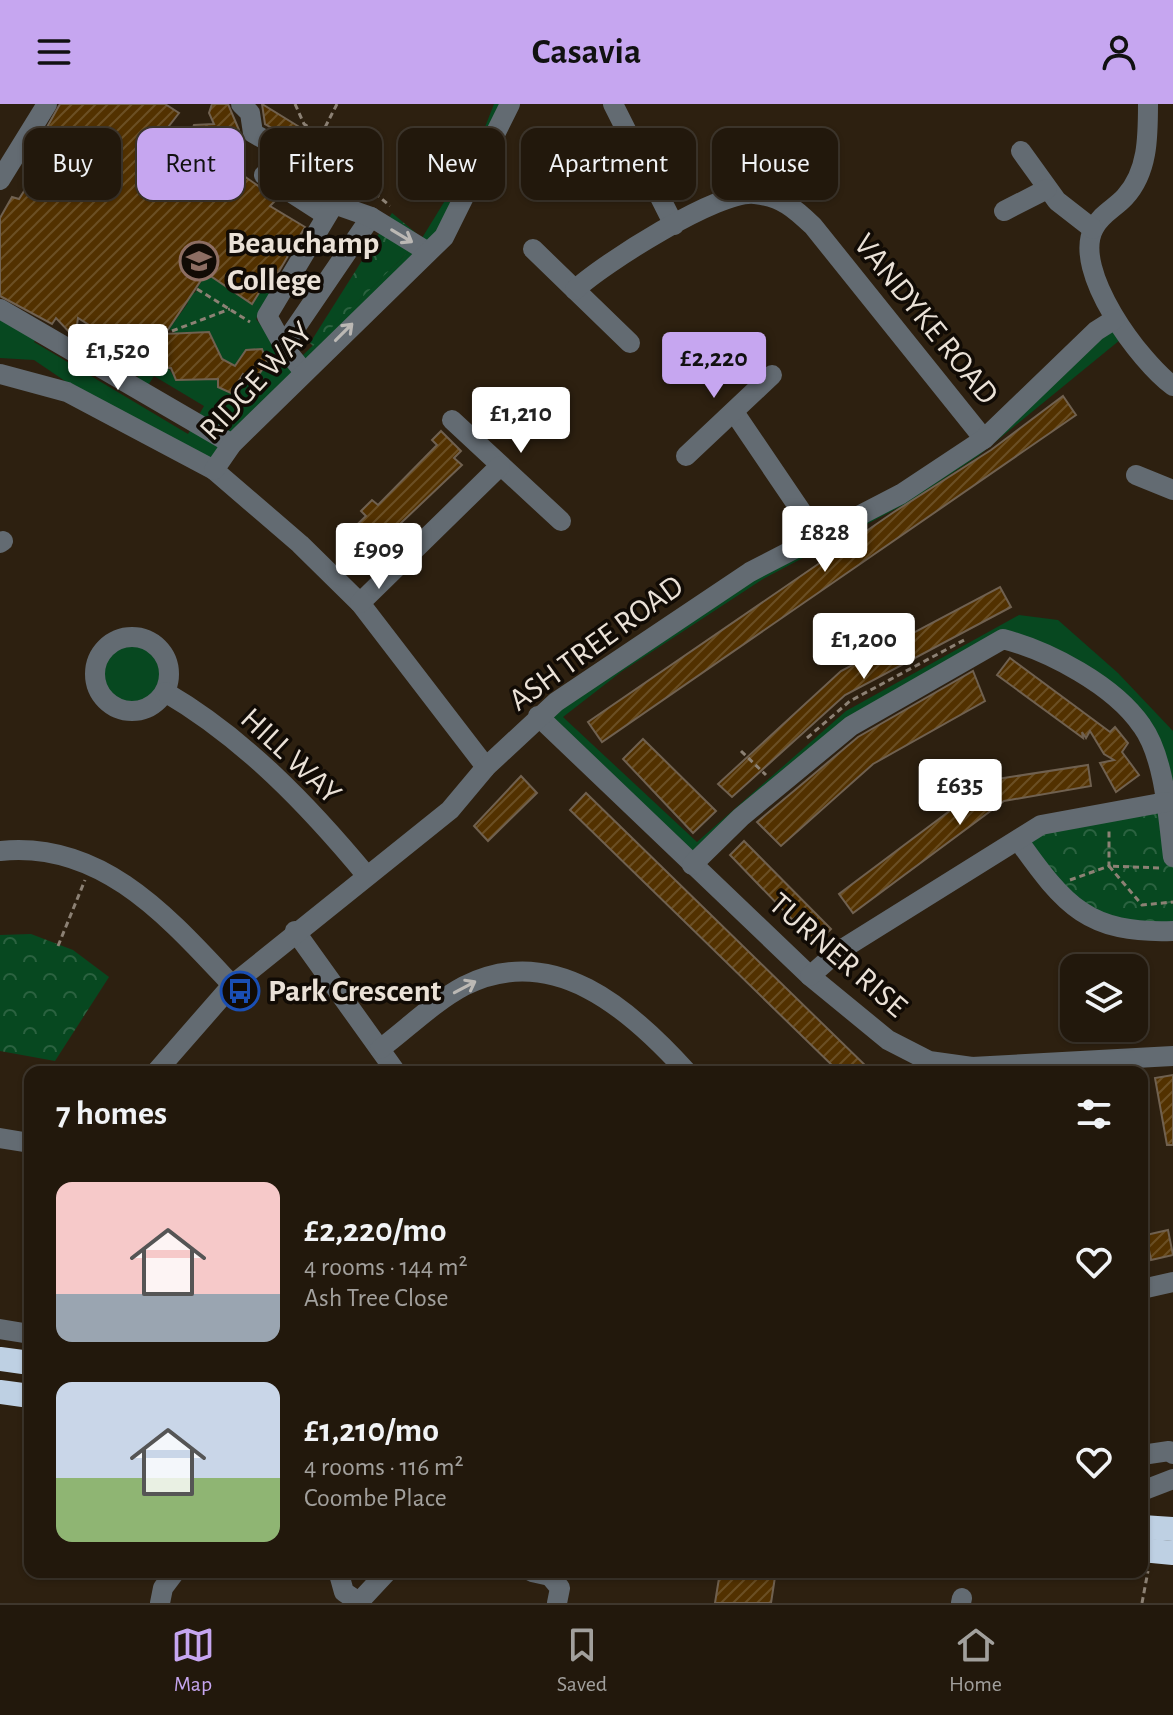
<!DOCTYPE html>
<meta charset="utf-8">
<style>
body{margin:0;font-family:"Alegreya Sans",sans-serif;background:#2a2115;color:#f1f3f6;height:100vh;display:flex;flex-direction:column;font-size:30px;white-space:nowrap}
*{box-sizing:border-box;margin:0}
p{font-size:26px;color:#a2a09d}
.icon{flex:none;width:44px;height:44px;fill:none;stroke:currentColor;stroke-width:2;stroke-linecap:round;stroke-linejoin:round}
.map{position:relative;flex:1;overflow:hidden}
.panel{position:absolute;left:24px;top:962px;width:1124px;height:512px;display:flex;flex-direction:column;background:#22180c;border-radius:16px;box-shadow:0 2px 6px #0004,0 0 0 2px #3f372d}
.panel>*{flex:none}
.hud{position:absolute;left:24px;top:24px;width:1126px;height:72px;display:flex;gap:16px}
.buttons{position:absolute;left:1060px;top:850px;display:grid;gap:16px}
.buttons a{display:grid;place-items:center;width:88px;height:88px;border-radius:16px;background:#22180c;box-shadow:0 2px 6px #0004,0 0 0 2px #3f372d;font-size:40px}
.price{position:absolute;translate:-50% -68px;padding:0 18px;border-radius:8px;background:#fff;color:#222;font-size:26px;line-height:52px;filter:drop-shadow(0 2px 4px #0008)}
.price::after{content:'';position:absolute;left:50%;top:48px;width:24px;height:18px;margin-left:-12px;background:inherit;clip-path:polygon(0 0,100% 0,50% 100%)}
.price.selected{background:#c6a6f0;color:#111}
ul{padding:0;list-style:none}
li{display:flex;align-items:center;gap:24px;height:200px;padding:0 32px}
li span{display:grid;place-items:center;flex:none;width:224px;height:160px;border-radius:16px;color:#555}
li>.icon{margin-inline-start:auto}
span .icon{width:96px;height:96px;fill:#fffc;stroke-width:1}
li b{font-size:34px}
h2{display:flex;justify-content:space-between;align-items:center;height:96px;padding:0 32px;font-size:34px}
.chip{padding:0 28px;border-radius:16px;background:#22180c;box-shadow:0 2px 6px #0004,0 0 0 2px #3f372d;font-size:28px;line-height:72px}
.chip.selected{background:#c6a6f0;color:#111}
header{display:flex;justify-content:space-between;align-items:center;height:104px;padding:0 32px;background:#c6a6f0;color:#111;font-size:36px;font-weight:700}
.dock{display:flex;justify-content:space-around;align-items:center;height:112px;border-top:2px solid #3f372d;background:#22180c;font-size:22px;color:#a2a09d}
.dock a{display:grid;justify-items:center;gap:4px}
.dock .selected{color:#c6a6f0}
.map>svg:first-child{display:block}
</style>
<header><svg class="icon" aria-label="menu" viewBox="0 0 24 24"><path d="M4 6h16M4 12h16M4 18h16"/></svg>Casavia<svg class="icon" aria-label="person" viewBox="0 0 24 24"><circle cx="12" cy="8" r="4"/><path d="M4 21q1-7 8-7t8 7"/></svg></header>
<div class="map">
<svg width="1173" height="1499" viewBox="0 0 1173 1499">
<defs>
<pattern id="forest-crowns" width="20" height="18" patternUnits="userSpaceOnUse" patternTransform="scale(2)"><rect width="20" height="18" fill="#074820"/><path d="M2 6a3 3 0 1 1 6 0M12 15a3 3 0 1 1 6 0" fill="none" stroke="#2b6240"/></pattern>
<pattern id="building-hatch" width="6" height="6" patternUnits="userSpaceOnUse" patternTransform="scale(2)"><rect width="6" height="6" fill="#523100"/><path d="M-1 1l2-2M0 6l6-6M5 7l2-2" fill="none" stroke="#6b4f24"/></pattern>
</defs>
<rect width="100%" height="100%" fill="#2d2010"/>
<g fill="#074820">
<polygon points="494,0 509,0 444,133 214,366 115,311 34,256 0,254 0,205 39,229 34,238 188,330 204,302 154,272 147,283 135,277 158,243 166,247 162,254 176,276 205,276 213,264 218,268 218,282 230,289 243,270 254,277 247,246 235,262 222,255 208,228 176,230 169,225 188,199 181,195 188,185 195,189 206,169 252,200 270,171 279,176 256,215 290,259 295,259 422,134 476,46"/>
<polygon points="1115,215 1120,236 978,352 907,399 763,475 621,568 563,613 697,738 846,607 1019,511 1058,516 1118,569 1173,627 1173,753 1142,622 1100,581 1003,535 851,622 692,761 538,612 614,557 901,390"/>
<circle cx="132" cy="570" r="31"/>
</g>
<g fill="url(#forest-crowns)">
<polygon points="392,109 422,134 313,242 310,239"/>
<polygon points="1166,698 1173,753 1173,827 1101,820 1018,737"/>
<polygon points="31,830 73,846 109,873 55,957 0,947 0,831"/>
</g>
<g fill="url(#building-hatch)" stroke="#706150" stroke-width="2">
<polygon points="60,0 165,0 179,9 148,49 159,76 185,44 194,21 214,20 209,9 212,0 228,0 239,26 221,56 277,95 270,102 305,123 275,174 270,171 252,200 206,169 165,230 209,228 222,255 235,262 246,246 262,245 267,259 254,277 243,270 231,289 218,283 218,275 176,276 171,264 166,264 158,243 139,271 105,251 114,237 78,214 75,234 56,214 52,220 0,192 0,114 12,93 19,95 55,38 42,32"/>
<polygon points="262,0 301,24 293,36 265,20"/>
<polygon points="1063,292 1076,311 602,638 588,618 894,408 991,346"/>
<polygon points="441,327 461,347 454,354 462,361 362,456 342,435 366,412 361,407 372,396 378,401 437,341 432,336"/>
<polygon points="1000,483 1011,503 845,591 732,693 718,680 841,567"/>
<polygon points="1010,554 1110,628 1115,623 1128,639 1122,648 1139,671 1116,688 1100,659 1114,656 1104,650 1090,627 1086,634 1082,628 1083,634 997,571"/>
<polygon points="973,567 985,597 873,660 781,742 757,718 858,633"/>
<polygon points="643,635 716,707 693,729 623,655"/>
<polygon points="1088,661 1091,682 1004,697 853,809 839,790 991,676"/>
<polygon points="521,672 537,689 488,737 474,722"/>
<polygon points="586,689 872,968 839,968 570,706"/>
<polygon points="744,737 831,825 816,840 730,751"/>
<polygon points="1173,971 1173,1041 1167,1041 1155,974"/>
<polygon points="1168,1126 1173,1151 1151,1156 1146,1131"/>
<polygon points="720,1468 766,1468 765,1471 775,1473 771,1499 715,1499"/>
</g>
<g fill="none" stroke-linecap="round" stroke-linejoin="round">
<g stroke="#8c8174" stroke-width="3" stroke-dasharray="6 4" stroke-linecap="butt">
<polyline points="295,0 304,20 321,32"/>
<polyline points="337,0 317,39 390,102"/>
<polyline points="197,185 250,218"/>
<polyline points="172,227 230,205"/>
<polyline points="807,634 850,597 966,535"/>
<polyline points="741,647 766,671"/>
<polyline points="1159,764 1109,762 1142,801 1173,798"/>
<polyline points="1070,776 1109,762 1109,724"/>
<polyline points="58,842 85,776"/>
<polyline points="765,1468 776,1468"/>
<polyline points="1142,1499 1148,1467"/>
</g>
<g stroke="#636b72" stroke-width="20">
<path d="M241,0L250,9L253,29C285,48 324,61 335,100"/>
<polyline points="613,0 674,121"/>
<path d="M1148,0C1148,33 1148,68 1125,93C1115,104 1101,110 1094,124C1071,166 1140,258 1173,282"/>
<polyline points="1021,47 1057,97 1093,125"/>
<polyline points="264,71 326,111"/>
<polyline points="0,76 47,0"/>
<polyline points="1004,107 1047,85"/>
<polyline points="533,145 630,239"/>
<path d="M575,186C601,161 720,85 755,90C782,93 794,104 813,122L984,335"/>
<polyline points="0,205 232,340"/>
<polyline points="283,242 371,113"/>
<polyline points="304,268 286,246 267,212 334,100 371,113 428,148"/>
<polyline points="0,270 67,288 214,366 300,440 360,499 486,663"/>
<polyline points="734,308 818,432"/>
<polyline points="452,316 561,417"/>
<polyline points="686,352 772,271"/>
<polyline points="214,366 232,340 444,133 510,0"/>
<polyline points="1136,371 1173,386"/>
<polyline points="0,439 3,437"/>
<polyline points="360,499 500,362"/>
<circle cx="132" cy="570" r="37"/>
<path d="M165,588C244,634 309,702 367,772"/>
<polyline points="538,612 810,872 888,936 929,957 972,963 1173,952"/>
<path d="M1018,736C1065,802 1088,830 1173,827"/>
<path d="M0,747C102,736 169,814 232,881"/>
<path d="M692,761L741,713L851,622L1003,535C1049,547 1114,581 1142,622C1165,654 1168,714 1173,753"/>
<polyline points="295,827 396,968"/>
<polyline points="810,872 836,849 1041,721 1166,698"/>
<path d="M380,945C408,924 434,898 464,882C553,837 630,905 687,968"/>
<polyline points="156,968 232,881 450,706 486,663 556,598 750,468 901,390 984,335 1096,227 1115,215"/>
<polyline points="0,1034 30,1039"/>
<polyline points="1142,1185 1173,1178"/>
<polyline points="0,1225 30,1230"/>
<polyline points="1142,1351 1169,1347 1173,1350"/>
<polyline points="1142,1387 1173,1375"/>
<polyline points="532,1468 550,1472 560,1484 557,1499"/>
<polyline points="339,1470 344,1488 359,1498"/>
<polyline points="160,1499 163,1484 175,1468"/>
<polyline points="358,1499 387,1468"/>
<polyline points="961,1499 962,1494"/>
</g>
<g stroke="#bed0e3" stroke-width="24">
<polyline points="0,1255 30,1259"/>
<polyline points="0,1288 30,1292"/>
<polyline points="1142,1423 1173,1425"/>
<polyline points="1142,1446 1173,1449"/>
</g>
</g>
<defs><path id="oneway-shaft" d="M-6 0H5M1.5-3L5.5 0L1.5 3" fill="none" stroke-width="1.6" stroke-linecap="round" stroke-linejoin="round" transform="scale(2)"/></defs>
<g stroke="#bbb8b4">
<use href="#oneway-shaft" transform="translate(402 132) rotate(31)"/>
<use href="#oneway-shaft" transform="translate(344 228) rotate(-45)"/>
<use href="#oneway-shaft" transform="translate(465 883) rotate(-28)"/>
</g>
<defs>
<symbol id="school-ring" viewBox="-11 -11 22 22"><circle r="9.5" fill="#110b05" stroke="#8d6e63" stroke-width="1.5"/><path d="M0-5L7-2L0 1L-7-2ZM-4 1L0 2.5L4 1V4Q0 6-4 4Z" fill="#8d6e63"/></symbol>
<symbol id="bus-ring" viewBox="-11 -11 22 22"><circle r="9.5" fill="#110b05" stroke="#1a4fb4" stroke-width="1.5"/><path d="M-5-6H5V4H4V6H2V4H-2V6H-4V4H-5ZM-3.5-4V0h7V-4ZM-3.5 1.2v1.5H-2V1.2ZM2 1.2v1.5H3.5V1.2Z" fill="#1a4fb4"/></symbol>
</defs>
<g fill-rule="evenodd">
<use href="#school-ring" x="177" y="135" width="44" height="44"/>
<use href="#bus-ring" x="218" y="865" width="44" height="44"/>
</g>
<g text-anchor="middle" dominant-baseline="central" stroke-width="7" stroke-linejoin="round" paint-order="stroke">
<g font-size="32" font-weight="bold" fill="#eae1d7" stroke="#110b05" text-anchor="start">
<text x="227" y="139">Beauchamp<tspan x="227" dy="37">College</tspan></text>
<text x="268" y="887">Park Crescent</text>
</g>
<g font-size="32" fill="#eae1d7" stroke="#110b05">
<text transform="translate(926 215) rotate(51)">VANDYKE ROAD</text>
<text transform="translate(256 277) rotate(-47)">RIDGE WAY</text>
<text transform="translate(596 539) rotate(-36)">ASH TREE ROAD</text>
<text transform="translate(291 652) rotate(43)">HILL WAY</text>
<text transform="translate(838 851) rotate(41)">TURNER RISE</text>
</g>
</g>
</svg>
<div class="buttons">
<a><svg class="icon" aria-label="layers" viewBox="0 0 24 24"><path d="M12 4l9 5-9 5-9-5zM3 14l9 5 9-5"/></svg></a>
</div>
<b class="price" style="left:118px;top:288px">£1,520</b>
<b class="price selected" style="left:714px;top:296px">£2,220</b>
<b class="price" style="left:521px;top:351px">£1,210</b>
<b class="price" style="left:825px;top:470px">£828</b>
<b class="price" style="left:379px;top:487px">£909</b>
<b class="price" style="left:864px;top:577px">£1,200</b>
<b class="price" style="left:960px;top:723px">£635</b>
<div class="hud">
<a class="chip">Buy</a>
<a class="chip selected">Rent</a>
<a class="chip">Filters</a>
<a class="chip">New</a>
<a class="chip">Apartment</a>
<a class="chip">House</a>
</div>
<section class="panel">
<h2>7 homes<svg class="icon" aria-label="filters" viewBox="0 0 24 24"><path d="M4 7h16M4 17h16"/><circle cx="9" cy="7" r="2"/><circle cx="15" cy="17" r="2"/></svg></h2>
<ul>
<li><span style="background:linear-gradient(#f6c9c9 70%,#9aa5b1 0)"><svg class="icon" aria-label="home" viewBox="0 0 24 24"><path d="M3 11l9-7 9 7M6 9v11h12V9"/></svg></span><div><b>£2,220/mo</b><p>4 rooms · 144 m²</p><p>Ash Tree Close</p></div><svg class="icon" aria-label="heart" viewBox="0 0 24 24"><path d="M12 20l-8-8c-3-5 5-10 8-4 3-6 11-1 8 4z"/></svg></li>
<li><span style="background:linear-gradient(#c9d6e8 60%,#8fb573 0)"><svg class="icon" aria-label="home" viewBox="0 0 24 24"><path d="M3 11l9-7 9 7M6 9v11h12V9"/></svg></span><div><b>£1,210/mo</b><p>4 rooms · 116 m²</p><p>Coombe Place</p></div><svg class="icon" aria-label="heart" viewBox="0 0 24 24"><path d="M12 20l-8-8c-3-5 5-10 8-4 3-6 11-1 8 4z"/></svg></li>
</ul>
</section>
</div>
<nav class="dock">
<a class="selected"><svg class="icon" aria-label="map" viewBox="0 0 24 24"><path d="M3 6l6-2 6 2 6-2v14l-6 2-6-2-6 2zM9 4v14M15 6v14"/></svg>Map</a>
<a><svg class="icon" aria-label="saved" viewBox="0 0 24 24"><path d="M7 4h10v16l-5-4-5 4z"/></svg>Saved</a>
<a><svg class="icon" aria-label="home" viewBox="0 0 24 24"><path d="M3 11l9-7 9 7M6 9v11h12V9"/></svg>Home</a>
</nav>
